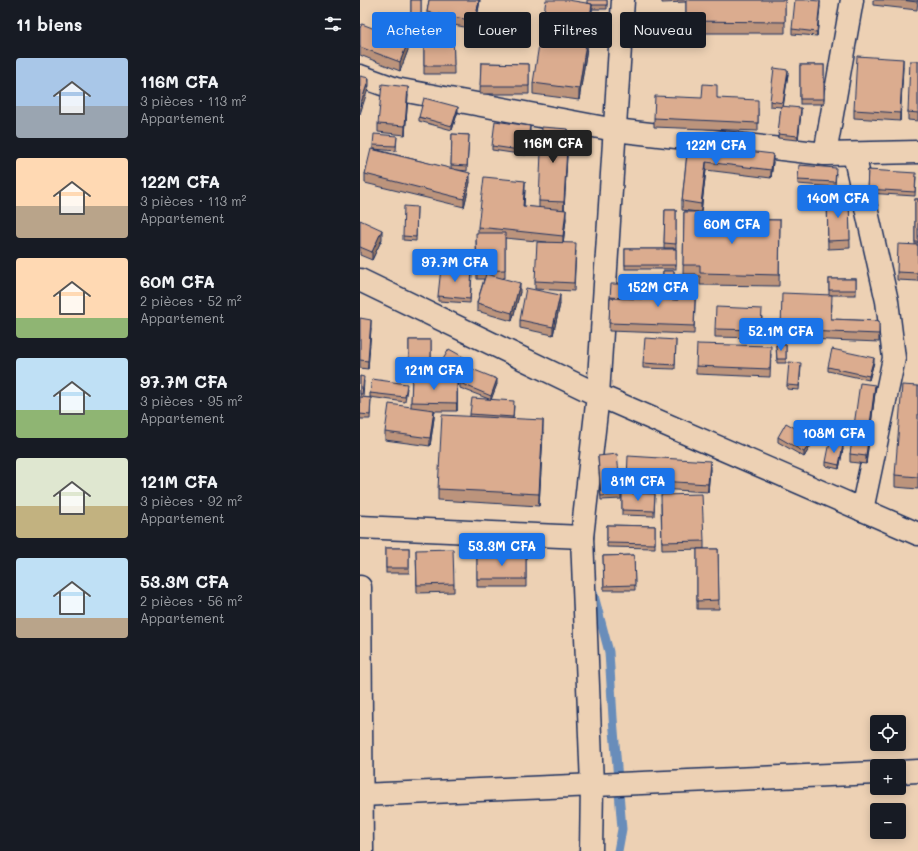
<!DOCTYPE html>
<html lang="fr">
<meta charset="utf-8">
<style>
body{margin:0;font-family:Mali,sans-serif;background:#20242c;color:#f1f3f6;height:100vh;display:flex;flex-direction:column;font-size:15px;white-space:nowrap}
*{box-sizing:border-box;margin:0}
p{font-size:13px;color:#9ea1a6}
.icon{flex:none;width:22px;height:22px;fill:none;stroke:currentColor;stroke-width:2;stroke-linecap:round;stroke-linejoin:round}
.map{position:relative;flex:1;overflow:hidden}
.side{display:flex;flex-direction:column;background:#171b24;width:360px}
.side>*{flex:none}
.hud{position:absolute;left:12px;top:12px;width:380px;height:36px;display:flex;gap:8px}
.buttons{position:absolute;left:510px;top:715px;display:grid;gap:8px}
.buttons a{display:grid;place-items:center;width:36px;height:36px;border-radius:4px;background:#171b24;box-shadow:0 2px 10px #0003;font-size:20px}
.price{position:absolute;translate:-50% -34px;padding:0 9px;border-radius:4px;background:#1a73e8;color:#fff;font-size:13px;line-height:26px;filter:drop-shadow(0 1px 2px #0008)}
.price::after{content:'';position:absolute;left:50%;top:24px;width:12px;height:9px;margin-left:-6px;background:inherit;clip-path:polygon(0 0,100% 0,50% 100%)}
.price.on{background:#222;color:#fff}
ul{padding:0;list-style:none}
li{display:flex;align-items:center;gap:12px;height:100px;padding:0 16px}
li span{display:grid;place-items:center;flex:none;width:112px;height:80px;border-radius:4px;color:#555}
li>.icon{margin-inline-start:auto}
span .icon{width:48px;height:48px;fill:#fffc;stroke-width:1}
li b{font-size:17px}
h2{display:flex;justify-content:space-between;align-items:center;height:48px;padding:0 16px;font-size:17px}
.pill{padding:0 14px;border-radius:4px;background:#171b24;box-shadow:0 2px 10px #0003;font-size:14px;line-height:36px}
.pill.on{background:#1a73e8;color:#fff}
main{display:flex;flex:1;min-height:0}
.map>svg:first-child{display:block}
</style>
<main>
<section class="side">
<h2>11 biens<svg class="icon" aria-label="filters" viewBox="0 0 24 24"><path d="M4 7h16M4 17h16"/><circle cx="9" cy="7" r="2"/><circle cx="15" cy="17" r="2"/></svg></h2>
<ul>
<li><span style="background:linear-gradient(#a9c7e8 60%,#9aa5b1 0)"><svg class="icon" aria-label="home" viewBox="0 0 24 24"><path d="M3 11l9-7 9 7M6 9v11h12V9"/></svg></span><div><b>116M CFA</b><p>3 pièces · 113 m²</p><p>Appartement</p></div></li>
<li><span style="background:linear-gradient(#ffd9b3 60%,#b9a48a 0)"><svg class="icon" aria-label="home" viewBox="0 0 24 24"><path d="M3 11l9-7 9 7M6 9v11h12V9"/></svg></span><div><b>122M CFA</b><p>3 pièces · 113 m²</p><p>Appartement</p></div></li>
<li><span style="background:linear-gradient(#ffd9b3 75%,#8fb573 0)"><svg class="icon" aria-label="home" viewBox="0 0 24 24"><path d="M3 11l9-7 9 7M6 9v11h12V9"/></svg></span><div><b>60M CFA</b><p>2 pièces · 52 m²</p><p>Appartement</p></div></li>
<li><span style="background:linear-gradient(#bfe0f5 65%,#8fb573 0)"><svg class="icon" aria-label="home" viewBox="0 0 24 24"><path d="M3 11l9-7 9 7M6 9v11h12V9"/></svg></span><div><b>97.7M CFA</b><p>3 pièces · 95 m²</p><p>Appartement</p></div></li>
<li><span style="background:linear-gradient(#dfe7d0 60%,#c2b280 0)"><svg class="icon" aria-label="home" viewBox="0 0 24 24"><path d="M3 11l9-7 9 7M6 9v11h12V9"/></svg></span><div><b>121M CFA</b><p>3 pièces · 92 m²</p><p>Appartement</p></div></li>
<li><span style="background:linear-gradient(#bfe0f5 75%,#b9a48a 0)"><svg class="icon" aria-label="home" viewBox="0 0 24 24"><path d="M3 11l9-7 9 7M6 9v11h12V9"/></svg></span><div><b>53.3M CFA</b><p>2 pièces · 56 m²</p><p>Appartement</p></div></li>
</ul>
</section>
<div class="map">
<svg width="558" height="851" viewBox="0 0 558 851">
<rect width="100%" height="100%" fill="#edd1b4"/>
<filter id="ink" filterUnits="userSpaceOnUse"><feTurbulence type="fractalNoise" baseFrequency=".025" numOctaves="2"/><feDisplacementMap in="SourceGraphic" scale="8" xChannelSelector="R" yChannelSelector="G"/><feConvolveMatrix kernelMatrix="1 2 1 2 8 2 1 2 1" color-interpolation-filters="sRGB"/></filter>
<g filter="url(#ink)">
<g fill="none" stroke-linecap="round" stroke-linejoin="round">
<polyline stroke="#698dba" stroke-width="9" points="233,592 249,652 253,718 262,829 258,851"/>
<defs>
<g id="minor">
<polyline points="0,76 36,89 255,130 465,154 558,152"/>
<polyline points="465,154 492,0"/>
<polyline points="494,154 527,301 534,358 502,510"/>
<polyline points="0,280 238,395 558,534"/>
<polyline points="0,527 222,537"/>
<polyline points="0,587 2,851"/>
<polyline points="539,772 558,771"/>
<polyline points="0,795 517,773"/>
<polyline points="231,851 232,785 222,537 238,395 263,0"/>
</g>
</defs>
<use href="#minor" stroke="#1b2f5e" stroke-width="25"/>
<use href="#minor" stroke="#edd1b4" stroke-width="22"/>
</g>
<g fill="#bc947b" stroke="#1b2f5e">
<rect x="51" y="0" width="10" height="29"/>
<polygon points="69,0 120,0 115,29 67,20 67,12"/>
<polygon points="247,0 247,9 232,9 232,15 219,100 173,94 173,83 227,3"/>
<polygon points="302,0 425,0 425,33 326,33 326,2 302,3"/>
<polygon points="513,0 558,0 557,10 513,5"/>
<polygon points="460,6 457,36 432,34 432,29"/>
<polygon points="64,25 93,25 94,74 64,74"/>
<polygon points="0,28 48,50 40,71 0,55"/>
<polygon points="558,61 558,121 548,120 548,112"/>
<polygon points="121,63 169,64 169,94 120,94"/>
<rect x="440" y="65" width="24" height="39"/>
<polygon points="543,67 540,121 494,118 494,110"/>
<polygon points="428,74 423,106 441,112 438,140 418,138 421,107 410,106 410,101"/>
<polygon points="48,95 45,135 18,132 18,124"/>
<polygon points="357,98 398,108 398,131 294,127 294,118"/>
<polygon points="98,111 92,130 59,121 59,117"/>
<polygon points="170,130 166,155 132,150 132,146"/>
<polygon points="92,134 109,135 107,171 96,170 110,182 104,207 5,183 5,174 13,149 13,145 37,136 36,151 14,149 91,169"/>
<polygon points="208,137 204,210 206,219 203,243 216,251 214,291 175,289 175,281 187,242 145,238 145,278 143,278 160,292 152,321 117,311 117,303 124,279 117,279 116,241 118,233 118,227 165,190 164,206 179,208 179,201"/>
<polygon points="328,144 413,162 411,178 346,170 341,212 340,212 340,219 420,220 419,286 340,285 340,276 336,276 334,334 249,331 250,297 266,289 265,298 302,299 303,271 314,271 314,299 318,300 323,274 324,212 338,212 322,210 322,201"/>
<polygon points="508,170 556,177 555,196 507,193"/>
<polygon points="476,173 475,187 438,184 438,180"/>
<polygon points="467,197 489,197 490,248 468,249"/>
<polygon points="555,199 558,199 558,281 537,280 537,272 555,245"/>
<polygon points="57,207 56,241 43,240 43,236"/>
<polygon points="305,210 316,210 316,248 304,248"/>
<polygon points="0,220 22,239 12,260 0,255"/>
<rect x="265" y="249" width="51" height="20"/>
<polygon points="112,275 110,303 78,301 78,296"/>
<rect x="469" y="279" width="27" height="16"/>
<polygon points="200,304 193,335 160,328 160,320"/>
<polygon points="472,304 471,319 519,321 519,342 421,338 421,330"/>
<polygon points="402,317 401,338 355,337 355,329"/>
<polygon points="0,318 11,328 8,369 0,368"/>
<polygon points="49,340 71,340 71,368 49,367"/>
<polygon points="316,340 315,369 283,368 283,363"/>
<polygon points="416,345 426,345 426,363 417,363"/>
<polygon points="411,354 410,377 336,374 336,366"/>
<polygon points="514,362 509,380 468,371 468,367"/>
<polygon points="107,364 97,381 97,411 74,411 74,418 70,446 25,440 25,432 51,407 52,378 91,380 78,372 78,368"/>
<polygon points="441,367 439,390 427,389 427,385"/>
<polygon points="0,376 4,381 3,397 11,398 10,419 0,419"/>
<polygon points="100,383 137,384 131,399 154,406 153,419 183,432 179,506 78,500 78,489 110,417 110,414 129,399 100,388"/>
<polygon points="558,386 558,489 535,487 535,475"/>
<polygon points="47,388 45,402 10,397 10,393"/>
<polygon points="515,393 506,464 490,462 490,454"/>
<polygon points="418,437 453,442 444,457 418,442"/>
<polygon points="483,449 479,469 466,466 466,462"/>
<polygon points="238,456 261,494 261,499 241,500"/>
<polygon points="350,469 348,492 267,487 267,479"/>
<polygon points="262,493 295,494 294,516 262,515"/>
<polygon points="301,503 344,541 344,549 302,550"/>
<polygon points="247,525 295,526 295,548 247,547"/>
<rect x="26" y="548" width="23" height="25"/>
<polygon points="337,549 358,549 359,609 337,609"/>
<polygon points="56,550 94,584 94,592 57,593"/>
<polygon points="166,555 166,587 117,587 117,556"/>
<polygon points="274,555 275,590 244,590 243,556"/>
</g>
<g fill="#997864" stroke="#1b2f5e">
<polygon points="119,0 120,0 115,29 115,21"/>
<polygon points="460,1 460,6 457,36 457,32"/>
<polygon points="232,4 232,15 219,100 219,89"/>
<polygon points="48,42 48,50 40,71 40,62"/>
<polygon points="543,59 543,67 540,121 540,113"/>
<polygon points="428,70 428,74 423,108 423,103"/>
<polygon points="9,78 9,86 0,114 0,106"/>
<polygon points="48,87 48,95 45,135 45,126"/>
<polygon points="98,107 98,111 92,130 92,126"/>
<polygon points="441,108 441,112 438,140 438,136"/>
<polygon points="170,126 170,130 166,155 166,151"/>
<polygon points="208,129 208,137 204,210 204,202"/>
<polygon points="413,154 413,162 411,178 411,170"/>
<polygon points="346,162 346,170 341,212 341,204"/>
<polygon points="110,173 110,182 104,207 104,199"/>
<polygon points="165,181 165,190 163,214 163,206"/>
<polygon points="206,210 206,219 203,244 203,236"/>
<polygon points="22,230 22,239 12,260 12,252"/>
<polygon points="160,283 160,292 152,321 152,313"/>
<polygon points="200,295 200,304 193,335 193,327"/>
<polygon points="11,320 11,328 8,369 8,361"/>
<polygon points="514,358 514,362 509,380 509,376"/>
<polygon points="107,359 107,364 97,381 97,411 97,381 96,383 96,378"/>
<polygon points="137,379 137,384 131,400 131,396"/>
<polygon points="515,385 515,393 506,464 506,456"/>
<polygon points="74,410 74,418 70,446 70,438"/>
<polygon points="183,420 183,432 179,506 179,494"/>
<polygon points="453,438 453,442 444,457 444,452"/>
<polygon points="483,445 483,449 479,469 479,465"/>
<polygon points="350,461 350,469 348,492 348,484"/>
</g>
<g fill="#dbac8f" stroke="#1b2f5e">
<rect x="51" y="0" width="10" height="24"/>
<polygon points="69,0 119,0 115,21 67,12"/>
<polygon points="186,0 208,0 232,4 219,89 173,83"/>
<polygon points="227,0 247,0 247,5 232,5 232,4 227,3"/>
<polygon points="326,0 425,0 425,22 326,21"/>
<polygon points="435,0 448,0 460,1 457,32 432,29"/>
<polygon points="541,0 558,0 557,2"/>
<polygon points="2,24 48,42 40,62 0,47 0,28"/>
<polygon points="64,25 93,25 94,66 64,66"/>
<polygon points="497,56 543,59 540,113 494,110"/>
<polygon points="550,61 558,61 558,113 548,112"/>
<polygon points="121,63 169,64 169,86 120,86"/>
<rect x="440" y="65" width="24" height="34"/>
<polygon points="414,68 428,70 423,103 410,101"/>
<polygon points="0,76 9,78 0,106"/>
<polygon points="22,84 48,87 45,126 18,124"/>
<polygon points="343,84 357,85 357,98 398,100 398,123 294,118 295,96 342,98"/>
<polygon points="64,98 98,107 92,126 59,117"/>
<polygon points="421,106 441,108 438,136 418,134"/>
<polygon points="135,121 170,126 166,151 132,146"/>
<polygon points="182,127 208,129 204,202 179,201"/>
<polygon points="14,134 37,136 36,146 13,145"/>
<polygon points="92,134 109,135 107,166 91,165"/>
<polygon points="328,144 413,154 411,170 346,162 341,204 322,201"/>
<polygon points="11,149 110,173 104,199 5,174"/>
<polygon points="439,165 476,168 475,182 438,180"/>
<polygon points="508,170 556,173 555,192 507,189"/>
<polygon points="124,177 165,181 163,206 206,210 203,236 118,227"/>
<polygon points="467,197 489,197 490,240 468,241"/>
<rect x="555" y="199" width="3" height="43"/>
<polygon points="44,206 57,207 56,237 43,236"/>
<polygon points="305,210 316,210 316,244 304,243"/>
<polygon points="324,212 340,212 340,219 420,220 419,275 340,273 340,265 323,265"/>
<polygon points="0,220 22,230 12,252 0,247"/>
<polygon points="116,233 145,233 145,270 117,271"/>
<polygon points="177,242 216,243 214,283 175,281"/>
<polygon points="538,244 558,245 558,273 537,272"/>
<rect x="265" y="249" width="51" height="16"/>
<polygon points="81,268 112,270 110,299 78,296"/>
<polygon points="303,271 314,271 314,298 302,297"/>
<polygon points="126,274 160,283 152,313 117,303"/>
<polygon points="319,274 336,274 334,326 249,323 250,298 318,300"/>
<rect x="469" y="279" width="27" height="11"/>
<polygon points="251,284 266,284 265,298 250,297"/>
<polygon points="166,288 200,295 193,327 160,320"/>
<polygon points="422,293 472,295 471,319 519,321 519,334 421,330"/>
<polygon points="356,307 402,309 401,330 355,329"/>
<polygon points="0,318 11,320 8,361 0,360"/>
<polygon points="285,338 316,340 315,365 283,363"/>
<rect x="49" y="340" width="22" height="23"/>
<polygon points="337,344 411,346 410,369 336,366"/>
<polygon points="416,345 426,345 426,359 417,359"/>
<polygon points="89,349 107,359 96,378 78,368"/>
<polygon points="472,349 514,358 509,376 468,367"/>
<polygon points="429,362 441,363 439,386 427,385"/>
<polygon points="107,367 137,379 131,396 100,383"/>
<polygon points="0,376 4,377 2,394 0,394"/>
<polygon points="52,378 97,380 97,403 51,402"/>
<polygon points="12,379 47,384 45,397 10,393"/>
<polygon points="500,383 515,385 506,456 490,454"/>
<polygon points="542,385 558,386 558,477 535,475"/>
<polygon points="0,397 11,398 10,415 0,414"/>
<polygon points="112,398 154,401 153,417 110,414"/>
<polygon points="29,404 74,410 70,438 25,432"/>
<polygon points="82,415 183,420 179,494 78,489"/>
<polygon points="426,423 453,438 444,452 418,437"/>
<polygon points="470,442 483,445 479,465 466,462"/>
<polygon points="257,454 261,494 241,496 238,456"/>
<polygon points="268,456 350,461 348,484 267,479"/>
<polygon points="262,493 295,494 294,511 262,510"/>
<polygon points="342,494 344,541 302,542 301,495"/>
<polygon points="247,525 295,526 295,544 247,543"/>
<rect x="26" y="548" width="23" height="20"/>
<polygon points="93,549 94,584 57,585 56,550"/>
<polygon points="337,549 358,549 359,600 337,601"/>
<polygon points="166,555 166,579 117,579 117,556"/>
<polygon points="274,555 275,585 244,586 243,556"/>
</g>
</g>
</svg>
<div class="buttons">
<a><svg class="icon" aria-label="locate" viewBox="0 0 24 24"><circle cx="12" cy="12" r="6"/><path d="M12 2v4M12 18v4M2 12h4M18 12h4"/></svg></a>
<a>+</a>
<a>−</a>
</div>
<b class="price on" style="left:193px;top:164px">116M CFA</b>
<b class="price" style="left:356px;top:166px">122M CFA</b>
<b class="price" style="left:478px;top:219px">140M CFA</b>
<b class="price" style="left:372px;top:245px">60M CFA</b>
<b class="price" style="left:95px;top:283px">97.7M CFA</b>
<b class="price" style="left:298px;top:308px">152M CFA</b>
<b class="price" style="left:421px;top:352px">52.1M CFA</b>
<b class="price" style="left:74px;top:391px">121M CFA</b>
<b class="price" style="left:474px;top:454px">108M CFA</b>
<b class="price" style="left:278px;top:502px">81M CFA</b>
<b class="price" style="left:142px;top:567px">53.3M CFA</b>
<div class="hud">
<a class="pill on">Acheter</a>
<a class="pill">Louer</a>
<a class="pill">Filtres</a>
<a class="pill">Nouveau</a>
</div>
</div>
</main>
